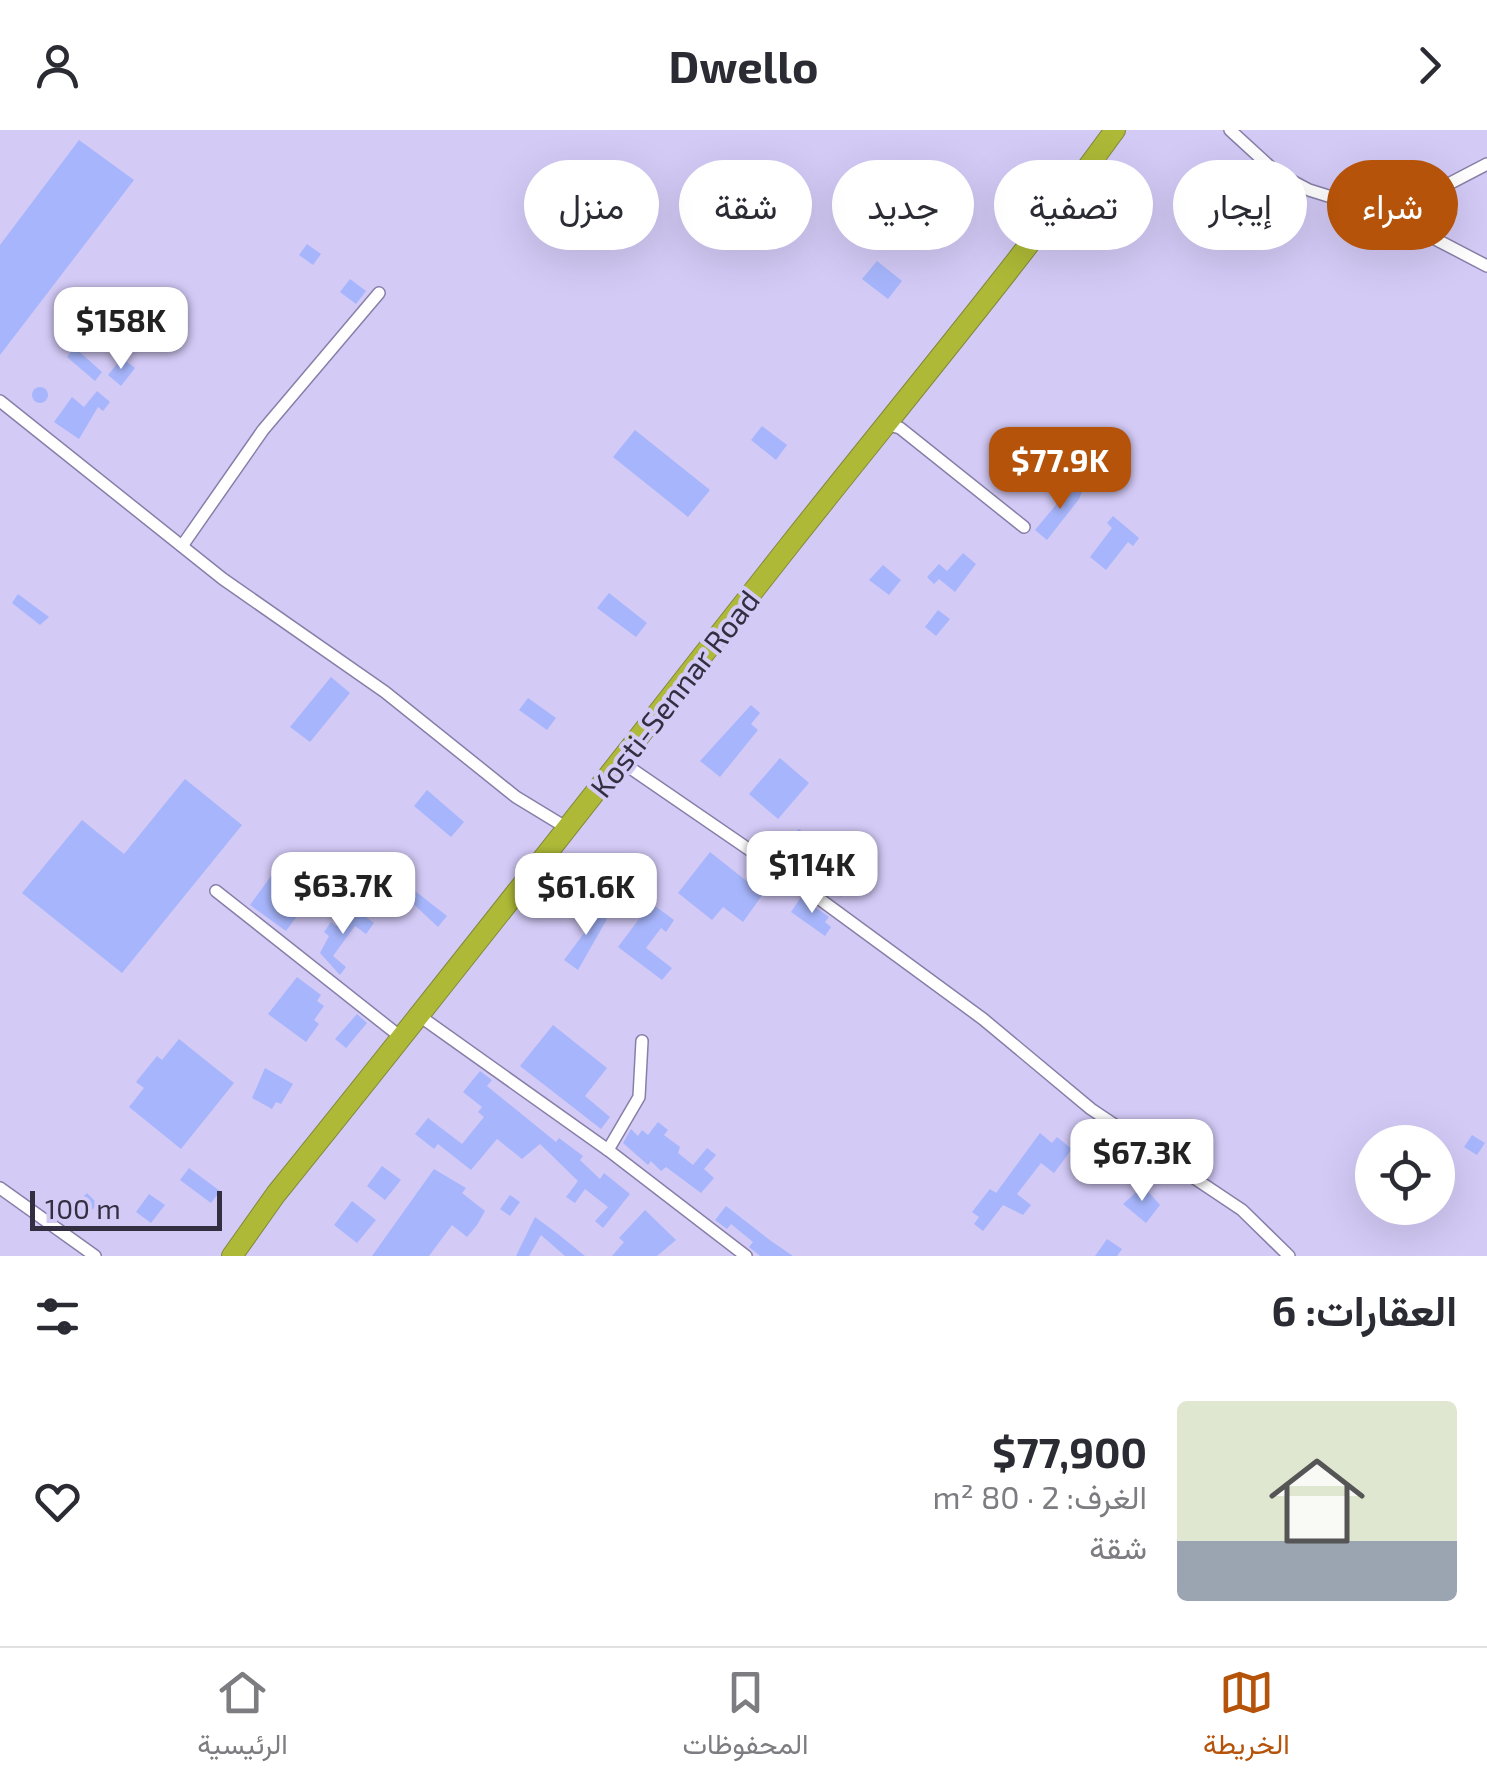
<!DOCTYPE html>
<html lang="ar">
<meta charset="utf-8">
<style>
body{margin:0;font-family:"Exo 2",Vazirmatn,sans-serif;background:#f2f2f3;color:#2b2b33;direction:rtl;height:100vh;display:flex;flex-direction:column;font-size:38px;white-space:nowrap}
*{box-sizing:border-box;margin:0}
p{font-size:32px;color:#7c7c81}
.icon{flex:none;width:55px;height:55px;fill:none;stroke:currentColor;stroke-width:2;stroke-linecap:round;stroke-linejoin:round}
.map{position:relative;height:1126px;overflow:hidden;direction:ltr}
.drawer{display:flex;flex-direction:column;background:#fff;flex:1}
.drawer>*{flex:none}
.banner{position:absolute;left:30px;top:30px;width:1428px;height:90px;direction:rtl;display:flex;gap:20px}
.fabs{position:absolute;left:1355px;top:995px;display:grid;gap:20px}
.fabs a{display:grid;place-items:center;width:100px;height:100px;border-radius:50%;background:#fff;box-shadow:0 10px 40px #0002;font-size:50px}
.scale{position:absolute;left:30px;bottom:25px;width:192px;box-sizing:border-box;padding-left:10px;border:5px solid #332f40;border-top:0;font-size:28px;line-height:35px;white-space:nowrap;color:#332f40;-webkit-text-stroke:8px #d3caf6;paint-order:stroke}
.price{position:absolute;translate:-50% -85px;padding:0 22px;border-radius:20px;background:#fff;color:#222;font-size:32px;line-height:65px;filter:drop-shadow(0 2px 5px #0008)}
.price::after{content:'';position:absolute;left:50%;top:60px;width:30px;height:22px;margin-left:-15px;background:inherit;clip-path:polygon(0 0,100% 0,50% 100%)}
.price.active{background:#b45309;color:#fff}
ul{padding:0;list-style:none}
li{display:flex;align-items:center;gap:30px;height:250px;padding:0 30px}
li span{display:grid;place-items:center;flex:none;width:280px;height:200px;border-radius:10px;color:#555}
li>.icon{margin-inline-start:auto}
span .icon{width:120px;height:120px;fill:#fffc;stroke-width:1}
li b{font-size:42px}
h2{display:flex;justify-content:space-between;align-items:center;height:120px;padding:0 30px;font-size:42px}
.chip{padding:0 35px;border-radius:45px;background:#fff;box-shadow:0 10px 40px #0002;font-size:35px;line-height:90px}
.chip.active{background:#b45309;color:#fff}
header{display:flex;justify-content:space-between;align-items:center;height:130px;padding:0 30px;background:#fff;font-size:45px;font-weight:700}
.tabs{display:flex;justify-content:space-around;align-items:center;height:140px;border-top:2px solid #e1e1e2;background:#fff;font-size:28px;color:#7c7c81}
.tabs a{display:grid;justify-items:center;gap:5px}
.tabs .active{color:#b45309}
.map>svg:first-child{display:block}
</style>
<header><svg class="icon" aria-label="forward" viewBox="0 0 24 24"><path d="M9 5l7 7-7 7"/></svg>Dwello<svg class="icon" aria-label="person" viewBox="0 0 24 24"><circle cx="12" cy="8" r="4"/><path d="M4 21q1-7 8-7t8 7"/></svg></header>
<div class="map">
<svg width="1487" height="1126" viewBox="0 0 1487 1126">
<rect width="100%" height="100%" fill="#d3caf6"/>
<g fill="#a7b6fc">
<polygon points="79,10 134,50 0,225 0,115"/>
<polygon points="307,114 321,124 313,135 299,125"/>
<polygon points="877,131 902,151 888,169 862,149"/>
<polygon points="350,149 366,161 356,174 340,162"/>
<polygon points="74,217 102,242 95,251 67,227"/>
<polygon points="122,228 135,238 121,256 108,245"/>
<circle cx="40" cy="265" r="8"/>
<polygon points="97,261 110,272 103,281 98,277 79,309 54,292 72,267 84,277"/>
<polygon points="762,296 787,315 776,330 751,310"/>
<polygon points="635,300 710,360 688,387 613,327"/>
<polygon points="1109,322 1127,337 1116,352 1097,337"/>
<polygon points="1075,352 1083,359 1079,369 1047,410 1035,400"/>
<polygon points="1113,386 1139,408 1133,416 1128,412 1106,440 1090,427 1112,398 1107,393"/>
<polygon points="963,423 976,434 955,462 939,449 934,454 927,447 939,434 947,441"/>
<polygon points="883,435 901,450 889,465 869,450"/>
<polygon points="609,463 647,493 636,507 597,478"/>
<polygon points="18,464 49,487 40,495 12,473"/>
<polygon points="938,480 950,489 936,506 925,497"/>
<polygon points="331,547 350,563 310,612 290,597"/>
<polygon points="528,568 556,588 547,600 519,580"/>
<polygon points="751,575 760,583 751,594 758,600 720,647 700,631"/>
<polygon points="780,628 809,653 778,689 749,664"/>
<polygon points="185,649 242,695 122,843 22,763 82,690 124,724"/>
<polygon points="427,660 464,692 451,707 414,676"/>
<polygon points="799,699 807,705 789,730 777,721"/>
<polygon points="710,722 763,764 743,792 723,777 712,790 678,763"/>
<polygon points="836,742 849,754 841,767 826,757"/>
<polygon points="271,746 307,772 286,801 250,775"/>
<polygon points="347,750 362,760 355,772 339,761"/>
<polygon points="401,750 447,786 438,797 395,757"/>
<polygon points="801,767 829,787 825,792 831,797 825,806 791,782"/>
<polygon points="651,773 674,790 666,802 661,798 646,818 672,838 662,850 618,817"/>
<polygon points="588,776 607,789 578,840 564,830 590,795 580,788"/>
<polygon points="354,778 374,793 366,804 355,796 333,826 346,837 340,845 320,823 329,806 324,802 331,792 336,796 343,792"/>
<polygon points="297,847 321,865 317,871 324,876 314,890 319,894 306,912 268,884"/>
<polygon points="357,884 367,893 346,918 335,909"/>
<polygon points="553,895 607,938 585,966 610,987 601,999 520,936"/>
<polygon points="179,909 234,953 181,1019 129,977 144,958 136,952 157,926 162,930"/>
<polygon points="265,938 293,954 281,974 276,972 272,979 252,968"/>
<polygon points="480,941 492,950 487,956 556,1012 559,1008 583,1026 580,1030 600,1049 604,1043 630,1064 603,1098 595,1091 608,1077 585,1059 575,1073 566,1067 578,1051 540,1014 522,1029 497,1009 471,1040 438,1014 434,1019 415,1004 428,988 462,1014 484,987 478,982 482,977 463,962"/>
<polygon points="658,992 668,1000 664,1005 680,1017 678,1023 693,1035 707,1018 716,1025 704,1039 714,1048 701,1063 666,1037 661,1041 651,1031 648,1035 623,1013 631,999 638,1006 642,1000 648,1005"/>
<polygon points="1040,1003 1052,1013 1057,1007 1072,1019 1054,1043 1041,1033 1017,1064 1031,1075 1023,1085 1003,1075 983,1101 974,1094 979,1087 972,1082 990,1059 996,1063"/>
<polygon points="1472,1005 1485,1013 1477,1025 1464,1017"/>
<polygon points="382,1036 401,1050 385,1070 367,1056"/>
<polygon points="189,1038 220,1061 211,1073 180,1050"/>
<polygon points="434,1039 466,1058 462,1063 485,1081 477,1095 467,1107 452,1095 429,1126 372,1126"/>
<polygon points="1143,1056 1160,1075 1146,1093 1123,1074"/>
<polygon points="87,1063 98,1074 85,1087 74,1076"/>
<polygon points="149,1064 165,1075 151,1093 136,1082"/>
<polygon points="510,1065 520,1072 510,1086 500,1079"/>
<polygon points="352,1071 376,1090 357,1113 334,1095"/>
<polygon points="726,1076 771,1111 793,1126 760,1126 749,1117 753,1112 731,1094 727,1099 715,1090"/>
<polygon points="645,1080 676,1110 657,1126 612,1126 624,1112 619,1108"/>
<polygon points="535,1087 558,1104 585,1126 565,1126 541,1105 529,1126 516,1126"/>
<polygon points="1107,1109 1122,1119 1117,1126 1095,1126"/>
</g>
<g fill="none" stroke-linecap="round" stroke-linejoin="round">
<defs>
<g id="street">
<polyline points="1230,0 1277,43 1309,60 1389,85 1487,136"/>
<polyline points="1389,85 1487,34"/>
<polyline points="0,271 223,449 385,562 516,667 567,698"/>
<polyline points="886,294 900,298 1024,397"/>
<polyline points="182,416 263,300 379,163"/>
<polyline points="623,633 795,751 983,889 1091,979 1242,1080 1289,1126"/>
<polyline points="216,761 402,908"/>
<polyline points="421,887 608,1020 746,1126"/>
<polyline points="608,1020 639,967 642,911"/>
<polyline points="0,1058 95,1126"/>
</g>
<path id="highway" d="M232,1126L276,1064C449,850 618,633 788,417C898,278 1011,143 1115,0"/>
</defs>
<use href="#street" stroke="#887fa8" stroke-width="14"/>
<use href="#highway" stroke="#82893a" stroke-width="22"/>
<use href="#street" stroke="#fff" stroke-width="11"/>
<use href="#highway" stroke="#adb937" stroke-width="20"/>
</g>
<g text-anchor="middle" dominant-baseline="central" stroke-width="8" stroke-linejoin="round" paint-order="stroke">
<g font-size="30" fill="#332f40" stroke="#d3caf6">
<text transform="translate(674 563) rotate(-52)">Kosti-Sennar Road</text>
</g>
</g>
</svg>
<div class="fabs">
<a><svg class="icon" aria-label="locate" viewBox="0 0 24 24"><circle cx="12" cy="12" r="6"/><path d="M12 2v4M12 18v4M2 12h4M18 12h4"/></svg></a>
</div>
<div class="scale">100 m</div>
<b class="price" style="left:121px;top:242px">$158K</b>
<b class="price active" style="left:1060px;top:382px">$77.9K</b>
<b class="price" style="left:812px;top:786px">$114K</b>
<b class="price" style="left:343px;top:807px">$63.7K</b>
<b class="price" style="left:586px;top:808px">$61.6K</b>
<b class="price" style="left:1142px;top:1074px">$67.3K</b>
<div class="banner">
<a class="chip active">شراء</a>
<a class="chip">إيجار</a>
<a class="chip">تصفية</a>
<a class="chip">جديد</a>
<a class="chip">شقة</a>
<a class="chip">منزل</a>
</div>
</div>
<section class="drawer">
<h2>العقارات: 6<svg class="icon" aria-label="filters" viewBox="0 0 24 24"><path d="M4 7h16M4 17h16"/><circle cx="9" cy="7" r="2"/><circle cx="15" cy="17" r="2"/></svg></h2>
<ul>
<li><span style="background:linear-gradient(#dfe7d0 70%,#9aa5b1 0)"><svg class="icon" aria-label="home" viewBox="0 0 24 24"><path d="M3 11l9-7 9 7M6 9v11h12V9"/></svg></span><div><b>$77,900</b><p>الغرف: 2 · 80 m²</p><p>شقة</p></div><svg class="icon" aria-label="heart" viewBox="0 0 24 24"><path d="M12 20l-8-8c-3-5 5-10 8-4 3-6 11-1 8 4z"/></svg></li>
</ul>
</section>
<nav class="tabs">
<a class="active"><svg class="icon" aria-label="map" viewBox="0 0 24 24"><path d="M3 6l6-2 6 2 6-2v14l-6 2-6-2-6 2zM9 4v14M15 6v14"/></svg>الخريطة</a>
<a><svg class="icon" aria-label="saved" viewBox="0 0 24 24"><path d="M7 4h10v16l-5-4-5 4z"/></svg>المحفوظات</a>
<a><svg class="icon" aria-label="home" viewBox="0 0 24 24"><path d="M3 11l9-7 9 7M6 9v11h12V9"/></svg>الرئيسية</a>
</nav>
